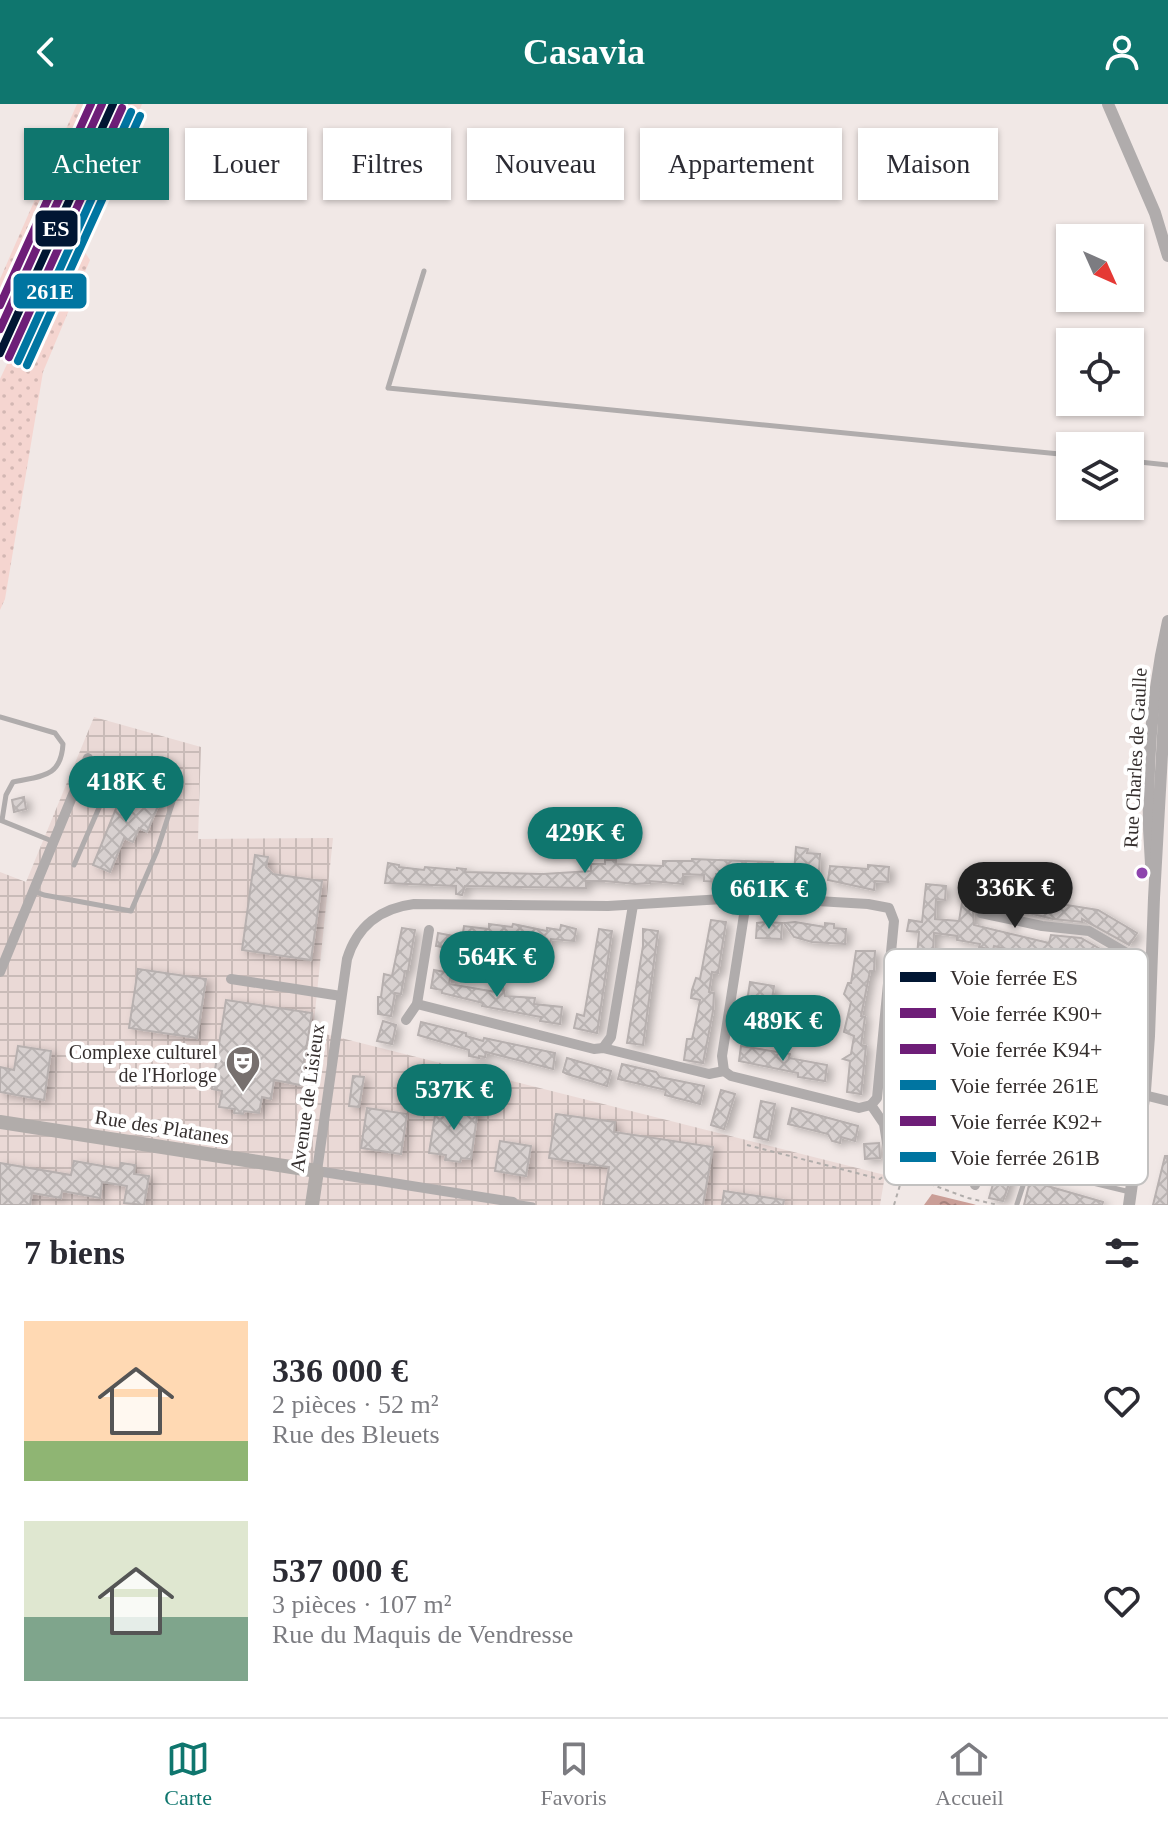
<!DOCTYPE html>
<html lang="fr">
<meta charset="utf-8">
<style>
body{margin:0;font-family:"Times New Roman",serif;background:#f2f2f3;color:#2b2b33;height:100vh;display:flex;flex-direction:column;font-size:30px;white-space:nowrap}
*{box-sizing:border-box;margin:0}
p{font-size:26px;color:#7c7c81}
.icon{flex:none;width:44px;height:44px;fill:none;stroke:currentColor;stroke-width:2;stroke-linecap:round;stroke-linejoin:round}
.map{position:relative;height:1101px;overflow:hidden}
.drawer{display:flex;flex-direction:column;background:#fff;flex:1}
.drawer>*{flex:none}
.top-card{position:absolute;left:24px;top:24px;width:1120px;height:72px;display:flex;gap:16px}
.needle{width:52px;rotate:135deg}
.buttons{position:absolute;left:1056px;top:120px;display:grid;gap:16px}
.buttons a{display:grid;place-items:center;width:88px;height:88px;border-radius:0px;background:#fff;box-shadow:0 2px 6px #0004;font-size:40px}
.price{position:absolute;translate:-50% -68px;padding:0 18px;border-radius:28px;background:#0f766e;color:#fff;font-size:26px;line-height:52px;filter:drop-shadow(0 2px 4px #0008)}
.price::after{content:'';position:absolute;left:50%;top:48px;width:24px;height:18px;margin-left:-12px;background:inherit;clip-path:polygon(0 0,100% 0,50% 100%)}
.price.active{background:#222;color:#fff}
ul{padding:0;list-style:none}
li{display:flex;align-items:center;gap:24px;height:200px;padding:0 24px}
li span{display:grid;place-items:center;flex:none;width:224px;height:160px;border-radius:0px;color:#555}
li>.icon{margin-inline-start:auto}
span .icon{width:96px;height:96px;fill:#fffc;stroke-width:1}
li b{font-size:34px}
h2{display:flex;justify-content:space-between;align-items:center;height:96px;padding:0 24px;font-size:34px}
.chip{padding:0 28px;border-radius:0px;background:#fff;box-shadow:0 2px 6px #0004;font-size:28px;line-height:72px}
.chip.active{background:#0f766e;color:#fff}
header{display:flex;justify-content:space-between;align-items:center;height:104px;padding:0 24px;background:#0f766e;color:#fff;font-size:36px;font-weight:700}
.tabs{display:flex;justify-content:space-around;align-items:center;height:112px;border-top:2px solid #e1e1e2;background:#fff;font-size:22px;color:#7c7c81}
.tabs a{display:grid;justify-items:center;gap:4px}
.tabs .active{color:#0f766e}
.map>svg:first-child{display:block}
</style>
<header><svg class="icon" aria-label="back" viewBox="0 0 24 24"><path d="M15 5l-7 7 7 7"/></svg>Casavia<svg class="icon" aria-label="person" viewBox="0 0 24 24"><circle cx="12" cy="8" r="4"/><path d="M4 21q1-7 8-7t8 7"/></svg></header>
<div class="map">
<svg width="1168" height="1101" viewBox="0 0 1168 1101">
<defs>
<pattern id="industrial-grid" width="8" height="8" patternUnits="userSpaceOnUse" patternTransform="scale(2)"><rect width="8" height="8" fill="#ead9d6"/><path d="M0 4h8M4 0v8" fill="none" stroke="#c9bbb8"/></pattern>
<pattern id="grass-dots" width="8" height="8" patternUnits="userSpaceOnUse" patternTransform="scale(2)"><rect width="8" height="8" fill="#f5d5d0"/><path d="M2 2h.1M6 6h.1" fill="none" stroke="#d3b7b3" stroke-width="1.8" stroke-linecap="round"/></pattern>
<pattern id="water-ripples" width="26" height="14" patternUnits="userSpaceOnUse" patternTransform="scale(2)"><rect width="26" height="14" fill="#ca9e97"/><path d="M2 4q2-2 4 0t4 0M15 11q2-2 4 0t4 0" fill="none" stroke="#a5817c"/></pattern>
<pattern id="building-cross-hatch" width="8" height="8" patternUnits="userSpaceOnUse" patternTransform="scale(2)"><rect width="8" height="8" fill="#d8d1d0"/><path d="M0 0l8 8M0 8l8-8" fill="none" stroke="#bab4b3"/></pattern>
<filter id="shadow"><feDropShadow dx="5" dy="3" stdDeviation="4" flood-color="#0004"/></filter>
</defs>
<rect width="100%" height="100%" fill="#f1e8e6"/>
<polygon fill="url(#industrial-grid)" points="94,613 201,643 198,735 333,734 313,927 885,1071 880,1101 0,1101 0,768 26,778"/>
<g fill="url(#grass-dots)">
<polygon points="77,0 97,0 47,117 0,216 0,175"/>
<polygon points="124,0 142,0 82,144 90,156 43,268 5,495 0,506 0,275 75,115"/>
</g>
<polygon fill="url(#water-ripples)" points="932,1090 973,1100 976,1101 924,1101"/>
<g fill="url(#building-cross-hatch)" stroke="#b7b0af" stroke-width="2" filter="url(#shadow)">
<polygon points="126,680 161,695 147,728 139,724 133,738 124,734 110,768 93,761"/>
<polygon points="24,693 26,705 14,708 12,696"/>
<polygon points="796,743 808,745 807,749 820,750 819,768 804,767 804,770 794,769"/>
<polygon points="255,751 268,753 266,763 273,770 322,777 311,856 242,846"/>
<polygon points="692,755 773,758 772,762 783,762 782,776 759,776 758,771 716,770 716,778 704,777 704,771 683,770 683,780 650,777 650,779 635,780 605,777 586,777 586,784 583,784 465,782 462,791 456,790 456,782 385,779 388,759 399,761 399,763 424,766 425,763 457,766 457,764 466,765 465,768 543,770 591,767 591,760 605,760 605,756 616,756 616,760 663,762 663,757 692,757"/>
<polygon points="868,761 889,763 888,778 875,777 874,786 828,776 830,762 868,765"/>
<polygon points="1031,778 1042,780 1040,792 1055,794 1054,799 1098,806 1137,829 1129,841 1082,815 1082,818 1053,815 977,796 973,808 974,821 1049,839 1051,831 1081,834 1135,865 1127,879 1088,856 1087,859 1064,846 1062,853 1038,850 1031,856 1014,852 1015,847 994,842 993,846 979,843 980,840 957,836 957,832 934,829 932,864 908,861 920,875 919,886 904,886 907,851 917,852 919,828 907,827 909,816 922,818 926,780 946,782 945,796 936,795 935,815 959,817 964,787 978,789 979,784 985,785 985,782 1029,793"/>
<polygon points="711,816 726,818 718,869 712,868 709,888 714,889 713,907 703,959 684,956 687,935 692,935 696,917 700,896 691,894 692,886 696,874 700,875"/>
<polygon points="766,818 782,819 781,835 756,834 757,819"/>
<polygon points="795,818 825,823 825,819 834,820 834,824 846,825 845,840 812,838 794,833 784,819"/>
<polygon points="489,820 512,823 513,820 547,827 547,824 560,826 561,821 576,825 574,837 551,835 550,841 504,835 499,837 481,834 480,838 462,835 464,822 489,825"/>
<polygon points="402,824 415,826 408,867 405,867 401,890 395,889 391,912 378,910 378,893 381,893 384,870 392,872"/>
<polygon points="599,825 612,827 597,929 574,924 577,910 584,912"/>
<polygon points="643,825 658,827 643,941 627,939 643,842"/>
<polygon points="438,829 454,832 452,845 436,842"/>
<polygon points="856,847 875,847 874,867 870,867 861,912 865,913 861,941 866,942 861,990 847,988 850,957 843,955 851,950 854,932 844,928 851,898 844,890 848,879 851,879"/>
<polygon points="138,865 206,875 197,934 129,924"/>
<polygon points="434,866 451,869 449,880 496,888 497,881 503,882 505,892 535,894 534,900 562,903 560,920 540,917 541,913 482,902 483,899 442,889 442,886 431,884"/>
<polygon points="750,878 774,882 772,896 757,894 755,906 746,904"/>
<polygon points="226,896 312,909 300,981 274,976 271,995 262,993 259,1009 244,1007 243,1010 234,1009 235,1005 219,1003 222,987 212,985"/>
<polygon points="782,897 804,901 800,923 790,921 792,914 780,913"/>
<polygon points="383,917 396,921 392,940 377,937"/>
<polygon points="421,918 466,929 466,932 483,937 484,934 555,949 553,965 486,948 485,953 479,952 479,954 469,952 469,946 418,931"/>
<polygon points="18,942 51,947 44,996 0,988 0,963 14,966"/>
<polygon points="741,942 790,950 789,954 827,961 825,977 798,973 798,969 739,957"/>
<polygon points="567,954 611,967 607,982 567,970 563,968"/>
<polygon points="622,960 656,968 660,973 704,982 700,1000 665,991 666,986 618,975"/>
<polygon points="353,972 364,973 359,1003 349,1002"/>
<polygon points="721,986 735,990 724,1025 711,1021"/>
<polygon points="761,997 775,1000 768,1036 754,1033"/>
<polygon points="437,999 478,1005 471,1055 461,1054 460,1058 445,1056 446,1051 429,1049"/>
<polygon points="367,1004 407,1010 401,1050 361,1044"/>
<polygon points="792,1004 858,1022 855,1037 841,1033 840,1039 832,1037 828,1030 788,1020"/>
<polygon points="556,1010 615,1018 614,1028 713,1043 703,1101 603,1101 609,1063 549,1054"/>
<polygon points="1008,1028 1022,1032 1020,1038 1023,1038 1016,1065 1014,1065 1003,1097 989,1094"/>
<polygon points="500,1037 531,1042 526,1072 495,1067"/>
<polygon points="879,1039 880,1054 865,1055 864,1040"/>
<polygon points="1165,1052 1168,1052 1168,1101 1153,1101"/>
<polygon points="74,1057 120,1065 121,1059 135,1061 134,1070 149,1072 144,1101 124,1099 127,1082 102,1078 100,1094 62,1087 61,1094 32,1089 30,1101 0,1101 0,1059 71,1071"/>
<polygon points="1030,1077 1103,1098 1102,1101 1024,1101"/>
<polygon points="724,1087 784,1096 783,1101 722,1101"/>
</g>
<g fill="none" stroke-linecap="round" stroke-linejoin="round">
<g stroke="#b0acaa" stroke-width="2" stroke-dasharray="4 4" stroke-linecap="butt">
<polyline points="747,1041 880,1075 885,1071"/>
<polyline points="900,1069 968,1094 998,1101"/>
<polyline points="894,1101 903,1071"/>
</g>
<g stroke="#b0acac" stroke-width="5">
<polyline points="424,167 388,284 1070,351"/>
<polyline points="1130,357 1168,361"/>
<path d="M0,613L55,629L63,640C61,674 41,672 13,678L6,691L2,716"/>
<polyline points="83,669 110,679"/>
<polyline points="0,716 52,737"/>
<polyline points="34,787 44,791 131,807 157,747 176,688 116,665 74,761"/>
<polyline points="1031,1064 1130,1088"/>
<polyline points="514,1098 533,1101"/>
<polyline points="1017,1100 1037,1039"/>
</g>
<g stroke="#b0acac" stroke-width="10">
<polyline points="981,809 1042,822 1089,827 1151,863"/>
<polyline points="0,868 88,654"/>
<polyline points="231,875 341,892"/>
<polyline points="988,897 992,903 987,928 995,938 1018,945 1038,961 1145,987"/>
<polyline points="417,900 594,945 603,944 709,970 724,967 731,972 859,1004 871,1001"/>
<polyline points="406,916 417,900 429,826"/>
<polyline points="603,944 611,933 633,801"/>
<polyline points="724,967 722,952 746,798"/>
<polyline points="1144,991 1168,997"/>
<polyline points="975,1081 1012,963 1040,971 1056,967"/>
<path d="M512,1101L513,1098L317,1067L347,855C357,822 381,804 414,800L608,802L723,795L746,798L766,794L868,800L889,804L894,817L877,994L871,1001L884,1020L891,1065"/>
</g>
<g stroke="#b0acac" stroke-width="12">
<polyline points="1108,0 1155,109 1168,152"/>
<path d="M1151,760C1145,680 1150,596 1168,517"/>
<polyline points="1129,1101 1145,987 1149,932 1154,794 1168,542"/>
</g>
<polyline stroke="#b1acaa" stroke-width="14" points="0,1018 317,1067 312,1101"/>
<defs>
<polyline id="rail-1" points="0,249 113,0"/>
<polyline id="rail-2" points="9,253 122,4"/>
<polyline id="rail-3" points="0,225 102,0"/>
<polyline id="rail-4" points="18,257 131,8"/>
<polyline id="rail-5" points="0,201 91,0"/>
<polyline id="rail-6" points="27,261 140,12"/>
</defs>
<use href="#rail-1" stroke="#fff" stroke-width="14"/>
<use href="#rail-2" stroke="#fff" stroke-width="14"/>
<use href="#rail-3" stroke="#fff" stroke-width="14"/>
<use href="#rail-4" stroke="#fff" stroke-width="14"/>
<use href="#rail-5" stroke="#fff" stroke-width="14"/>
<use href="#rail-6" stroke="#fff" stroke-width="14"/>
<use href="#rail-1" stroke="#011633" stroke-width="8"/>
<use href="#rail-2" stroke="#6e1e78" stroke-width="8"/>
<use href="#rail-3" stroke="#6e1e78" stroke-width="8"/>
<use href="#rail-4" stroke="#0075a1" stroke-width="8"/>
<use href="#rail-5" stroke="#6e1e78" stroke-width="8"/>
<use href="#rail-6" stroke="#0075a1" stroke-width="8"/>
</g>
<defs>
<symbol id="theatre-pin" viewBox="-11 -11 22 30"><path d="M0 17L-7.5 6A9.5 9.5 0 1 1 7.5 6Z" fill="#77706e" stroke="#fff"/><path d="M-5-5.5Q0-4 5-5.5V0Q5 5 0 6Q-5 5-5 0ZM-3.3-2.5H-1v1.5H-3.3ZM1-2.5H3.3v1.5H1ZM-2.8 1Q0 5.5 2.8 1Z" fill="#fff"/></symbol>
</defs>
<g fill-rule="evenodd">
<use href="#theatre-pin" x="223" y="939" width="40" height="54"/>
</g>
<circle fill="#8e44ad" stroke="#fff" stroke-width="3" cx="1142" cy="769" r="7"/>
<g text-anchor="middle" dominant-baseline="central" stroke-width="8" stroke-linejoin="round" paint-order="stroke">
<g font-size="20" fill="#352f2e" stroke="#fff">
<text transform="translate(1135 654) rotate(-87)">Rue Charles de Gaulle</text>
<text transform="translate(307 994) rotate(-82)">Avenue de Lisieux</text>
<text transform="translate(162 1023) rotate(9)">Rue des Platanes</text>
</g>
<g font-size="20" fill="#352f2e" stroke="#fff" text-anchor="end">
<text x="217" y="948">Complexe culturel<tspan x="217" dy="23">de l'Horloge</tspan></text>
</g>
</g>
<rect x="884" y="845" width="264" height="236" rx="12" fill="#fff" stroke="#c2c1c0" stroke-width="2"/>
<rect x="900" y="868" width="36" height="10" fill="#011633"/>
<rect x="900" y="904" width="36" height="10" fill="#6e1e78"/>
<rect x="900" y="940" width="36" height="10" fill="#6e1e78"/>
<rect x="900" y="976" width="36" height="10" fill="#0075a1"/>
<rect x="900" y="1012" width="36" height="10" fill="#6e1e78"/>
<rect x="900" y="1048" width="36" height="10" fill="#0075a1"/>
<g font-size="22" fill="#352f2e">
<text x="950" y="881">Voie ferrée ES</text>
<text x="950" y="917">Voie ferrée K90+</text>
<text x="950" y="953">Voie ferrée K94+</text>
<text x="950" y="989">Voie ferrée 261E</text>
<text x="950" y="1025">Voie ferrée K92+</text>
<text x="950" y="1061">Voie ferrée 261B</text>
</g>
<g stroke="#fff" stroke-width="3">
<rect x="34" y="105" width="45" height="39" rx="8" fill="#011633"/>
<rect x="12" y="168" width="76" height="38" rx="8" fill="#0075a1"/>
</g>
<g font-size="22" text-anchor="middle" font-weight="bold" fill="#fff">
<text x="56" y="132">ES</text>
<text x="50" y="195">261E</text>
</g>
</svg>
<div class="buttons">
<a><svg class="needle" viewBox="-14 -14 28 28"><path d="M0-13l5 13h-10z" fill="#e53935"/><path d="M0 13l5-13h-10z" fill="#7c7c81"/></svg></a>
<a><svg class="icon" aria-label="locate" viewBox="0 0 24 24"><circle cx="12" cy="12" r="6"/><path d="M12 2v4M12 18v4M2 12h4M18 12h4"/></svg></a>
<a><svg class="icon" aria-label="layers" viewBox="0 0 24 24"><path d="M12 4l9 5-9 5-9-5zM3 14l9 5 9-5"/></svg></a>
</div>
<b class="price" style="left:126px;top:720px">418K €</b>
<b class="price" style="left:585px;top:771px">429K €</b>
<b class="price active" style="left:1015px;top:826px">336K €</b>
<b class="price" style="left:769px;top:827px">661K €</b>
<b class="price" style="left:497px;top:895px">564K €</b>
<b class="price" style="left:783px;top:959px">489K €</b>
<b class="price" style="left:454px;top:1028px">537K €</b>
<div class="top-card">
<a class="chip active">Acheter</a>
<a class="chip">Louer</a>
<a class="chip">Filtres</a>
<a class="chip">Nouveau</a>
<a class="chip">Appartement</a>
<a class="chip">Maison</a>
</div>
</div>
<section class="drawer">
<h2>7 biens<svg class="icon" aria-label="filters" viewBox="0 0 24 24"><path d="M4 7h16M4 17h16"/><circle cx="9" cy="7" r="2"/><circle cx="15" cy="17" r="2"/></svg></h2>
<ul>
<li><span style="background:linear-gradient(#ffd9b3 75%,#8fb573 0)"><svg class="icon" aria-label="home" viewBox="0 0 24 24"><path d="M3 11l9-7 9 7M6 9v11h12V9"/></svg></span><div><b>336 000 €</b><p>2 pièces · 52 m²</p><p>Rue des Bleuets</p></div><svg class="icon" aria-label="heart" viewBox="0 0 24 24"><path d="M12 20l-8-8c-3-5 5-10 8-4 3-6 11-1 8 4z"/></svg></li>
<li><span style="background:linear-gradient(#dfe7d0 60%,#7fa58c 0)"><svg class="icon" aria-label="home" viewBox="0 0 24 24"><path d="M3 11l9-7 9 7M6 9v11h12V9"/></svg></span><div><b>537 000 €</b><p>3 pièces · 107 m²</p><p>Rue du Maquis de Vendresse</p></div><svg class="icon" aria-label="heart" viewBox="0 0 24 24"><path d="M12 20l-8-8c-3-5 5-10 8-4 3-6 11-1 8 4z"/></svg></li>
</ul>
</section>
<nav class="tabs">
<a class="active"><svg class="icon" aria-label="map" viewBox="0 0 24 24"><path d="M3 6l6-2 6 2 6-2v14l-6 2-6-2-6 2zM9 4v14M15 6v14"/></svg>Carte</a>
<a><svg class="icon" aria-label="saved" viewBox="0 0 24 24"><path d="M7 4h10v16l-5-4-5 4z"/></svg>Favoris</a>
<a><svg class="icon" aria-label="home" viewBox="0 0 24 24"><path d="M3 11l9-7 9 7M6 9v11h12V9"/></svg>Accueil</a>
</nav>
